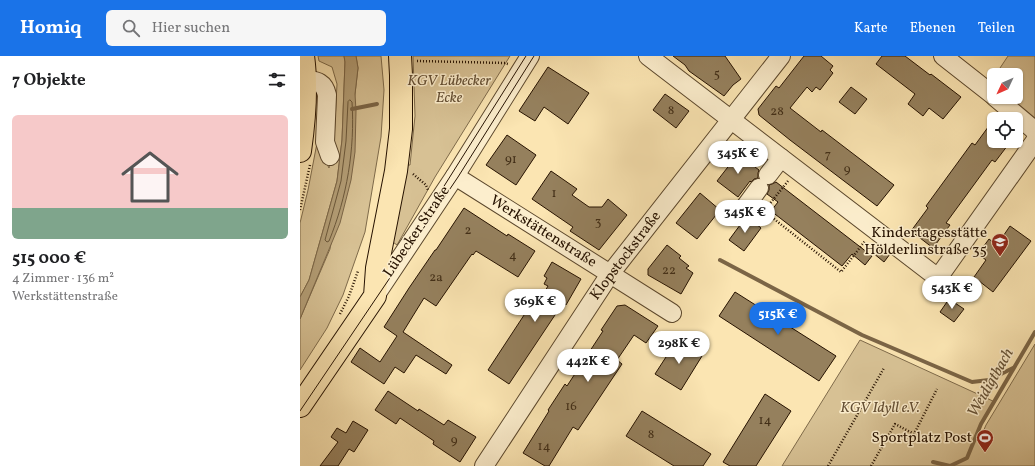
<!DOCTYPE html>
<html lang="de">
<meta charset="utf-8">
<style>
body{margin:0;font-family:Vollkorn,serif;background:#f6f6f6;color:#202124;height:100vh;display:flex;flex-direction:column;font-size:15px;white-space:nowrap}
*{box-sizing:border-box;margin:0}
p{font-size:13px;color:#757577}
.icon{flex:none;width:22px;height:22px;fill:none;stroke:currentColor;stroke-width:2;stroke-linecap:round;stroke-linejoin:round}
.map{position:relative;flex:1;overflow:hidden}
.side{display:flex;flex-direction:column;background:#fff;width:300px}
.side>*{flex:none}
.needle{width:26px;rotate:226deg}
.tools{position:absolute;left:687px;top:12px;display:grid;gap:8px}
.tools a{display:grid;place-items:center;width:36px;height:36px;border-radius:6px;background:#fff;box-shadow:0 1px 3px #0004;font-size:20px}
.price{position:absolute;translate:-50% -34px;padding:0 9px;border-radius:14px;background:#fff;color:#222;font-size:13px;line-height:26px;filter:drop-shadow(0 1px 2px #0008)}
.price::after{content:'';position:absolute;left:50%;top:24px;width:12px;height:9px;margin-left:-6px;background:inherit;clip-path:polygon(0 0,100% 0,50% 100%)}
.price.selected{background:#1a73e8;color:#fff}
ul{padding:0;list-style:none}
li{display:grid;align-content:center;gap:8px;height:212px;padding:0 12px}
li+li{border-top:1px solid #e0e0e0}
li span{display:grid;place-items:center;height:124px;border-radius:6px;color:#555}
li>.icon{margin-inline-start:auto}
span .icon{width:72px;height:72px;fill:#fffc;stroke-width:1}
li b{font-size:17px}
h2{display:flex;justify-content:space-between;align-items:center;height:48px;padding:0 12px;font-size:17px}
header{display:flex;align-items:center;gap:24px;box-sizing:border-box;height:56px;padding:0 20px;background:#1a73e8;color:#fff}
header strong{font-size:19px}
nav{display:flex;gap:22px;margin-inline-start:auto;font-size:14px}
.search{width:280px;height:36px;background:#f6f6f6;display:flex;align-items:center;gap:10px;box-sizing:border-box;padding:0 14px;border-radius:6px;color:#757577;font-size:15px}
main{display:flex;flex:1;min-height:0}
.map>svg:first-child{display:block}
</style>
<header>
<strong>Homiq</strong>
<div class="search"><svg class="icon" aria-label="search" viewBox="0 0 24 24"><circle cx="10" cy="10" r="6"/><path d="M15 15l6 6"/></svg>Hier suchen</div>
<nav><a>Karte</a><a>Ebenen</a><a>Teilen</a></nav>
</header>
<main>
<section class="side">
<h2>7 Objekte<svg class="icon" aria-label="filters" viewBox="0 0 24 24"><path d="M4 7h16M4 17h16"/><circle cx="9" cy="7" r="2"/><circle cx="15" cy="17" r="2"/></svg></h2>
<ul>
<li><span style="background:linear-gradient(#f6c9c9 75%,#7fa58c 0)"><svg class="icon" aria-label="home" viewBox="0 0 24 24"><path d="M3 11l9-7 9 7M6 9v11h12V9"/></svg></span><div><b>515 000 €</b><p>4 Zimmer · 136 m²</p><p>Werkstättenstraße</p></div></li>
</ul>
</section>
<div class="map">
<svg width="735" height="410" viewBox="0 0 735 410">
<rect width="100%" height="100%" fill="#fbe5b2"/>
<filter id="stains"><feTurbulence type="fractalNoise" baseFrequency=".005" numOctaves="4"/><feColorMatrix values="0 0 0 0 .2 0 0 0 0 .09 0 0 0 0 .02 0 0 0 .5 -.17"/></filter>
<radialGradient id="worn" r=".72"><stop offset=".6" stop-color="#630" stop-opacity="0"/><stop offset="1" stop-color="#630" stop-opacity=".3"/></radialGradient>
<g fill="#d7c194" stroke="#7e6a4a">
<polygon points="18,0 44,0 45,6 42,84 37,125 9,224 0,241 0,167 8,134 17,87 29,112 34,85 37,28 32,11 19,5"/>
<polygon points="56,0 81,0 84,34 81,81 65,176 43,239 27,272 0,314 0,263 30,193 55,38 58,12"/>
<polygon points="113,0 210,0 135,121 97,189 90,184 106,109 110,109 115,60"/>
<polygon points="708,0 735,0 735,69 700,41 716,41 716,19 702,19 698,15"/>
<polygon points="560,284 695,346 681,370 676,383 679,385 686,369 735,288 735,410 482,410"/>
</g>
<polygon fill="#b39d75" stroke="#7b6546" points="44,0 56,0 58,12 55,38 56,55 55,96 51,124 40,167 0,263 0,241 9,224 37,125 42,84 45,6"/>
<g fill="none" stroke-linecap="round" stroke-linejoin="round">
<path stroke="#6c583a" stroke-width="1" d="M50,44L52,46C55,93 47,141 29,185L27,186L25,184L41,125L46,85L48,46Z"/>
<g stroke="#7b6546" stroke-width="4">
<polyline points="52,53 77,48"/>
<polyline points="420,204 562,279 672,326 689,324 713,312"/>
<polyline points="633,406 650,410 667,402 681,368 735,276"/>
</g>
</g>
<g fill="#95805d" stroke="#261200">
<polygon points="373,0 425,0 441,23 433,29 424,40 389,15 385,9"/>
<polygon points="504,0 521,0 533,10 530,14 533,17 520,34 516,31 512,36 507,31 490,52 521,76 522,74 594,129 577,150 490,84 459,59 458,53 476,30 479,32"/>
<polygon points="582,0 605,0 630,19 631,18 661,41 643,63 629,52 623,60 608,48 615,38 576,8"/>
<polygon points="248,11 289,37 268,68 244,51 235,65 219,55"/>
<polygon points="551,31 567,43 555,58 539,46"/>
<polygon points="365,38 389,55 376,72 353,54"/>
<polygon points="694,63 694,85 711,85 695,106 692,104 646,167 650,169 633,192 611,175 628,152 626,150 672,87 675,89"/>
<polygon points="207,79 236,99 216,129 186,109"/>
<polygon points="438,98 459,114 458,117 458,122 454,123 451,126 450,125 438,141 417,125"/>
<polygon points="251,115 277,133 272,139 289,151 302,151 308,143 327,159 299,194 270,175 273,171 232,143"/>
<polygon points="476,126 572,200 565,209 552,198 542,210 471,155 478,146 467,138 469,134 469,129 472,128"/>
<polygon points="400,137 420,154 397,183 376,167"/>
<polygon points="164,152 207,180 208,178 235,195 218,221 176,195 173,199 172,198 136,250 124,242 103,276 152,309 146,318 116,299 104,317 95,311 84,328 51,306 60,292 80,306 97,280 84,271 109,232 135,194 136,194"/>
<polygon points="449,162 461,172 444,195 429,184 443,165 447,164"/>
<polygon points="710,170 731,185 693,236 674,221 686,204 678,198 689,183 697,189"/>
<polygon points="367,189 381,200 379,202 389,210 386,212 393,217 381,238 348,219 348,213"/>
<polygon points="578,190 590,198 584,206 573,197"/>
<polygon points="252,206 281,223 266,249 263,247 209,328 188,314 230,250 235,252 248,230 244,228 247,222 244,220"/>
<polygon points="435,236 536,300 519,325 419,260"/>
<polygon points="649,243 664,253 654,266 640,256"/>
<polygon points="325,249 358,270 346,287 334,279 317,304 322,308 278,374 273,371 249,410 245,410 223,397 249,355 248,354 265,328 267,330 303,275 301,274 317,250"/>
<polygon points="377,284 402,300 381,334 355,318"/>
<polygon points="88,335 118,355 119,353 144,369 148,364 176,381 160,406 133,388 134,385 100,362 96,368 75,354"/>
<polygon points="465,338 491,355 456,410 430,410 423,406"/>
<polygon points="342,355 411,398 403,410 374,410 326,380"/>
<polygon points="53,365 68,374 54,396 49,393 38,410 20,410 38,386 31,381 37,372 46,377"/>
</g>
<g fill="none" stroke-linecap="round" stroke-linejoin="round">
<defs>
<g id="minor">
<polyline points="348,0 638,222 735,85"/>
<polyline points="643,0 694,40"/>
<path d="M4,23C16,25 24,25 27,39L25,86L30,100"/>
<polyline points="695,41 733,73 735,76"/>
<polyline points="468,119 481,102"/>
<polyline points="155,120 372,257"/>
<polyline points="442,155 459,132"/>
<polyline points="75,240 155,120 230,0"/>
<polyline points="184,410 310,218 481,0"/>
</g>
<g id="major">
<path d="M0,95C4,67 7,28 3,0"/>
<polyline points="0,350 75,240 77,212 96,115 101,73 101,19 100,0"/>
</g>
</defs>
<use href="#minor" stroke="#5b472c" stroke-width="20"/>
<use href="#major" stroke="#261200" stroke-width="24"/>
<g stroke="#261200" stroke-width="2.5" stroke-dasharray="1 2" stroke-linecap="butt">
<polyline points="117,5 205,7 208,8"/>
<polyline points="113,118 126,129 128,134"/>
<polyline points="488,125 464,155 541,216 565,185"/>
<polyline points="0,154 10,109"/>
<polyline points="40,258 49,240 58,215"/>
<polyline points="528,410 584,312"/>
<polyline points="571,410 595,368 614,378 637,333"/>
</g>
<use href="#minor" stroke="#fceecd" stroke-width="18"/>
<use href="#major" stroke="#fbe5b2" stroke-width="22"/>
<g stroke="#261200" stroke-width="1">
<polyline points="129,154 226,0"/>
<polyline points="0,355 158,121 234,0"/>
</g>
</g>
<defs>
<symbol id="school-pin" viewBox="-11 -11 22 30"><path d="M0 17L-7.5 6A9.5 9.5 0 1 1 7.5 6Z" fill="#8f2418" stroke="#fceecd"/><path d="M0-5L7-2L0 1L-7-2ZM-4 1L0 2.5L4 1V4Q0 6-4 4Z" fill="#fff"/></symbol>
<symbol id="stadium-pin" viewBox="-11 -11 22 30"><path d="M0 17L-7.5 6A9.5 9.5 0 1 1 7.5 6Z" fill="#8f2418" stroke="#fceecd"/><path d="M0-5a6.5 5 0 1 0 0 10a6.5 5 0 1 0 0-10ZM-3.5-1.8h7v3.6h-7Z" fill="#fff"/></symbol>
</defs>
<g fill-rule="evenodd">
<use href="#school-pin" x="690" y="176" width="20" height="27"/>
<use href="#stadium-pin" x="675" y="372" width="20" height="27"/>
</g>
<g text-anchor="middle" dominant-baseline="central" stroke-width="3" stroke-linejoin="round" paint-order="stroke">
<g font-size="13" fill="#422e17">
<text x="417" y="19">5</text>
<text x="371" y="55">8</text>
<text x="477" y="56">28</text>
<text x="528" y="99">7</text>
<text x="211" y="104">91</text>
<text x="547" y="114">9</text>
<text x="254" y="138">1</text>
<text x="298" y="167">3</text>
<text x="168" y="175">2</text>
<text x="213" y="200">4</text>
<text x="369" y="215">22</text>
<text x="136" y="222">2a</text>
<text x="271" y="351">16</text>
<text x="465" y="365">14</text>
<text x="351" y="379">8</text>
<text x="154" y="385">9</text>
<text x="244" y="391">14</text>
</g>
<g font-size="15" font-style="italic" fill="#644f34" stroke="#fceecd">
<text x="149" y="25">KGV Lübecker<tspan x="149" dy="17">Ecke</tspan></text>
<text x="580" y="352">KGV Idyll e.V.</text>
</g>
<g font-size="15" fill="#261200" stroke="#fceecd">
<text transform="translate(117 176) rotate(-56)">Lübecker Straße</text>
<text transform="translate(243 176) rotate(32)">Werkstättenstraße</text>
<text transform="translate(326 200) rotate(-53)">Klopstockstraße</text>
</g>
<g font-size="15" fill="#261200" stroke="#fceecd" text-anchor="end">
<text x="687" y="177">Kindertagesstätte<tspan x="687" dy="17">Hölderlinstraße 35</tspan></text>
<text x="672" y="382">Sportplatz Post</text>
</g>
<g font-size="16" font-style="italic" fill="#655135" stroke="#fceecd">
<text transform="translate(691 327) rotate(-60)">Weidigtbach</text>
</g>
</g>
<rect width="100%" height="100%" filter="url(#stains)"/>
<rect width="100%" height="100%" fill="url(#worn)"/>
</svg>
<div class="tools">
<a><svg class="needle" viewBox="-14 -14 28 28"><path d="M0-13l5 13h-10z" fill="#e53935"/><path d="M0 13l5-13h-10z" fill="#757577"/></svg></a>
<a><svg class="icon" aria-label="locate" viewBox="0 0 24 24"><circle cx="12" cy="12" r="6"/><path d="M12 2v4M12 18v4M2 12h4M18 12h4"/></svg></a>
</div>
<b class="price" style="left:438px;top:119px">345K €</b>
<b class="price" style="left:445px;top:178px">345K €</b>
<b class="price" style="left:652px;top:254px">543K €</b>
<b class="price" style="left:235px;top:267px">369K €</b>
<b class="price selected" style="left:478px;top:280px">515K €</b>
<b class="price" style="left:379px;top:309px">298K €</b>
<b class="price" style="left:288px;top:327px">442K €</b>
</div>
</main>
